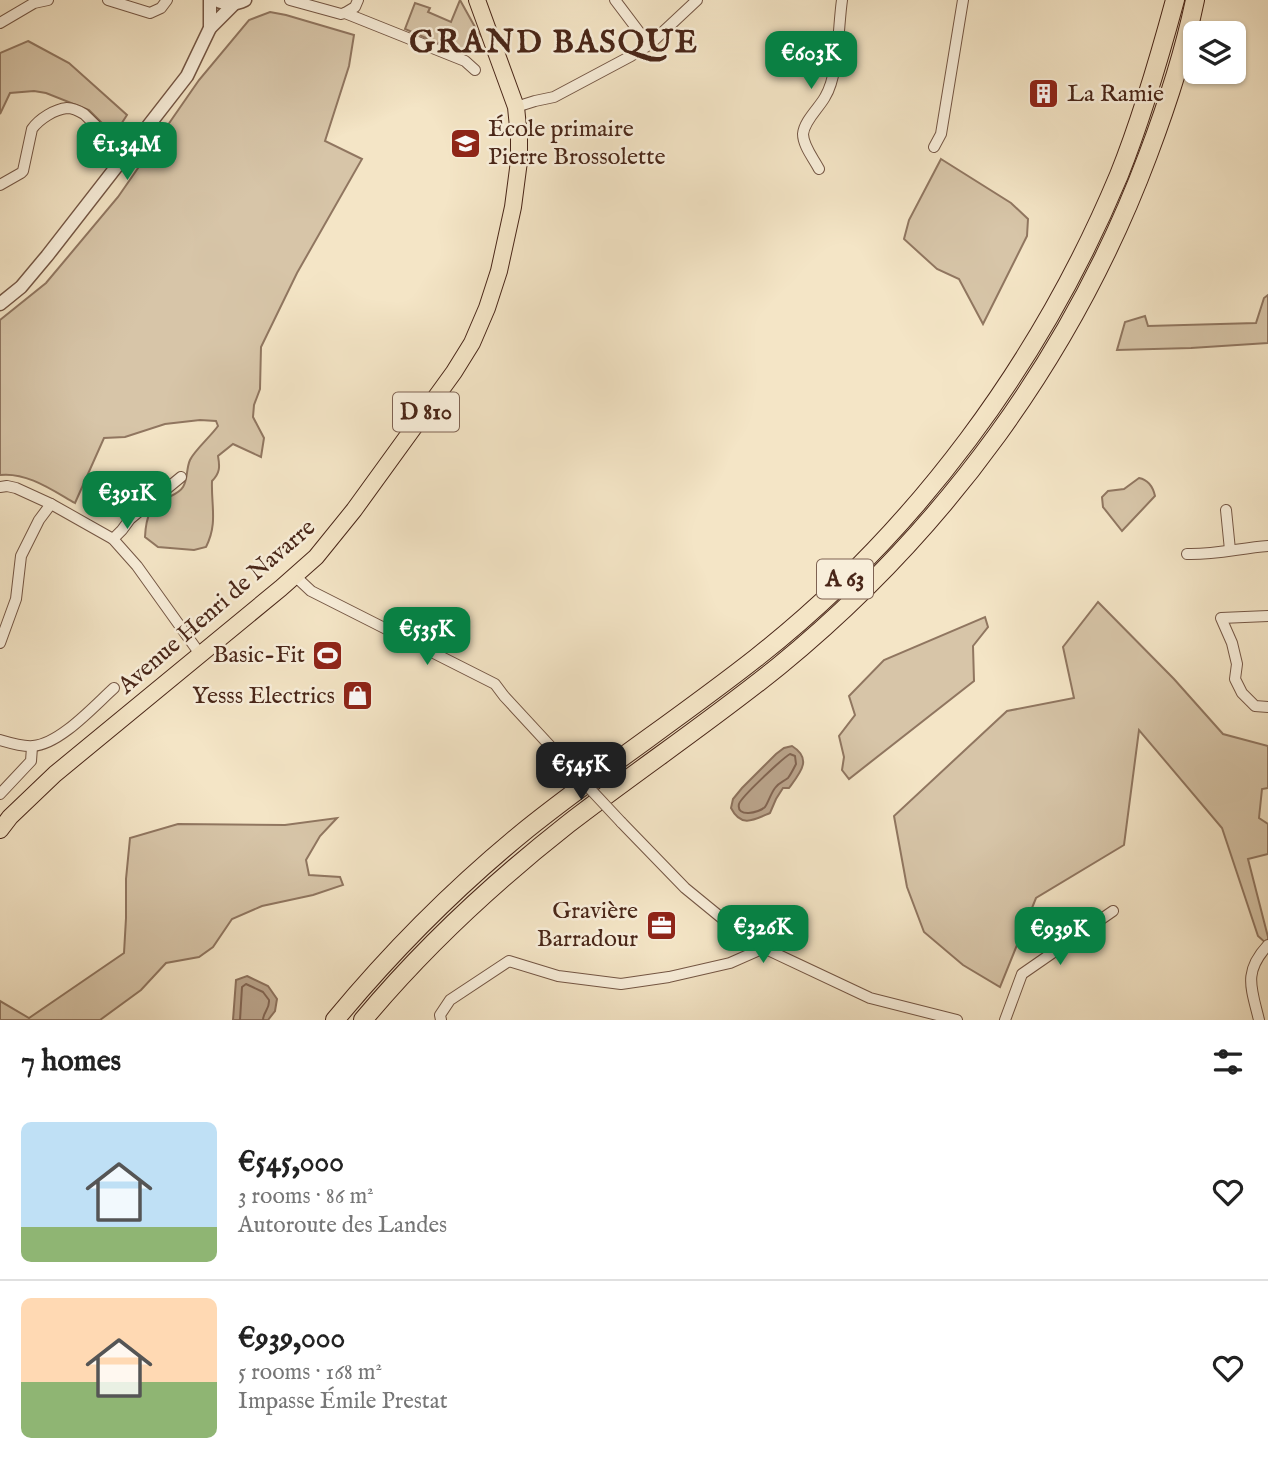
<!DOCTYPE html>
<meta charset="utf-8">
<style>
body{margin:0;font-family:"IM FELL English",serif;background:#f6f6f6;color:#222;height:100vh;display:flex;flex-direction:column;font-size:26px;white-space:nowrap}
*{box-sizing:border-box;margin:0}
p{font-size:23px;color:#767676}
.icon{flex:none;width:38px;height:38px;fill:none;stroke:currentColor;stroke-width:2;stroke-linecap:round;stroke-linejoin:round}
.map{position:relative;height:1020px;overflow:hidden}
.sheet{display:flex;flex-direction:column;background:#fff;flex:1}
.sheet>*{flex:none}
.controls{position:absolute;left:1183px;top:21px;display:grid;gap:14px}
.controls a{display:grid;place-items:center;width:63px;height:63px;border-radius:10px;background:#fff;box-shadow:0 2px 5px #0004;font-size:35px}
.price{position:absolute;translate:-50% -60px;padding:0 16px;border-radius:14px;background:#0b8043;color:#fff;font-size:23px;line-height:46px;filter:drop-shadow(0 2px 4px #0008)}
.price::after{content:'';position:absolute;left:50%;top:42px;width:21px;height:16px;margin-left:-10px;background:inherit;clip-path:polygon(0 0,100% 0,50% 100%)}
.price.selected{background:#222;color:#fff}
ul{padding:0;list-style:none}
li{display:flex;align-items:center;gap:21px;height:175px;padding:0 21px}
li+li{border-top:2px solid #e0e0e0}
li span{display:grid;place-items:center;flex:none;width:196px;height:140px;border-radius:10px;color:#555}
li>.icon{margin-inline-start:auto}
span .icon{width:84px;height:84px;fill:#fffc;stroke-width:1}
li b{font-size:30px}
h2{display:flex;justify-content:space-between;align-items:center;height:84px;padding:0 21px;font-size:30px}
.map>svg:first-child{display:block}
</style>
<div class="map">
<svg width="1268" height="1020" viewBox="0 0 1268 1020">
<rect width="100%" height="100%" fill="#f4e5c6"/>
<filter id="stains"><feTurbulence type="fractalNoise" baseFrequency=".00286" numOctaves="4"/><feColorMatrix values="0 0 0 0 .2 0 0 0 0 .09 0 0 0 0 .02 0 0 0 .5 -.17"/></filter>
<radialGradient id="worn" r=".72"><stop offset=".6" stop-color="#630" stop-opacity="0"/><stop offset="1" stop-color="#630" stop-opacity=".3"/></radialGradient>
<g fill="#d7c5a8" stroke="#907660" stroke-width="2">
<polygon points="460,0 480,36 472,42 461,53 405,29 415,3 430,8 428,12 451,22"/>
<path d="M270,12L286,15L354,35L349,66L325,141L362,159L297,273L261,347L260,389L254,405L253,417L264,438L261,457L233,444L218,456C220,467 220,473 212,481C211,506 218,523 206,547L194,550L158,547L145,537C146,515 150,507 169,497C175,494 180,492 183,487C188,479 186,469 190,460C194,451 211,436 218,426L216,421L200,420L165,424L125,437L104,438L75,503C52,490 27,472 0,475V320L46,283L118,197L199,80L249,20Z"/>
<polygon points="28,41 69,63 127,115 114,135 89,110 46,93 34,91 10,93 0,114 0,53"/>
<polygon points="941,159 1011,203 1028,219 1027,236 983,324 959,279 937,269 904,239 909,220"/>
<polygon points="1268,295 1268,343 1191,348 1117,350 1125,322 1145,316 1148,326 1256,323 1264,298"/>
<path d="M1139,478C1149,480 1153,487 1155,496L1122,531L1103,507L1102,497L1108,491L1124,489Z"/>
<polygon points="1098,602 1174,679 1223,734 1268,746 1268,788 1262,789 1259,818 1268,824 1268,854 1248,859 1268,937 1268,945 1258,936 1222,828 1139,730 1124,845 1036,898 1000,987 963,965 924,932 907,887 894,816 1007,711 1074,698 1063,647"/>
<polygon points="985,617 988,627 973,646 974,681 849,779 842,770 844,757 839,736 855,715 849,696 884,660"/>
<polygon points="337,818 320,836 306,860 309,875 340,877 343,885 313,895 262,906 232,919 213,947 199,957 166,963 141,990 100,1020 0,1020 0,1001 29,1018 124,953 126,918 126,879 130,838 178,824 285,825"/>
</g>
<g fill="#baa48b" stroke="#8d725d" stroke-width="2">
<path d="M792,746C813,759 800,773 789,788H783L776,799L770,813C754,820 741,828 731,808L733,799L742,788L776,754L784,748Z"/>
<polygon points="247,976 268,986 277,999 275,1011 268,1020 233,1020 236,980"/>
</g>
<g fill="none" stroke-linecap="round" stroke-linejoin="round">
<g stroke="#826552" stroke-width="2">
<path d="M790,754L795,756L796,764C794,768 791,774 788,778C783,782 779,782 775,788C771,793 768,803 765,807C759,813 736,818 739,804C741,797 783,758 790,754Z"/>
<path d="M240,1020L242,987L246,984L263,992L269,1000C270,1009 263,1012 263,1020"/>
</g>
<defs>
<g id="minor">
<polyline points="108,0 150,13 161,8 167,0"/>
<polyline points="290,0 341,14 345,13 465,61 475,70"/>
<polyline points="615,0 649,45"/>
<polyline points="345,13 355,7 358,0"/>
<polyline points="0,23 34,3 48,0"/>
<polyline points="516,107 535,101 554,97 631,56 649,45 697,0"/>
<polyline points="934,147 941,134 963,0"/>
<path d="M819,169C814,159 803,146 803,134C804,121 819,108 825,97C839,74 838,27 842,0"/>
<path d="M0,185L21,173L23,171L32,129C39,119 55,109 67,108C74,108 79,111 84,114L126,155"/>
<polyline points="0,487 7,486 16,488 51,504 113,539 137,566 200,654"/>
<polyline points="1226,510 1230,550"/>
<polyline points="113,539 122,530 130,519 181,477"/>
<path d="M1187,554C1214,555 1241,548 1268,546"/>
<polyline points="295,576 311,591 495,684 504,696 564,761"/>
<polyline points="1268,616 1221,618 1232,643 1237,664 1235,679 1242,693 1255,706 1268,707"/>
<polyline points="0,643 16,599 21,556 39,520 51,504"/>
<path d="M0,740C10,743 23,747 33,746C60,744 94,706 114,688"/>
<polyline points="0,794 31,761 32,747"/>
<polyline points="621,822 685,888 751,942 870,998 957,1020"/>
<polyline points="441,1020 440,1015 450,1000 509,961 558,976 621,984 669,977 730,963 764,948"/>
<polyline points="1005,1020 1022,974 1113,911"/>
<path d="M1259,1020C1251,987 1243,972 1268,945"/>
</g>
<g id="tertiary">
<path d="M216,0C226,5 235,5 245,0"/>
<polyline points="210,28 234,4"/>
<polyline points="0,304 21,287 47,256 187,76 210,28 210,0"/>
</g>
<polyline id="primary" points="0,830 10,817 55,774 281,588 316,557 354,510 454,372 472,343 487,308 499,271 513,207 519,161 519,137 516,107 477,0"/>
<g id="motorway">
<path d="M335,1020C393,950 457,886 527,829C602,769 681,717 756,658C916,532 1041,362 1119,175C1142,118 1159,59 1175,0"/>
<path d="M363,1020C424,947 493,883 568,824C638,770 711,721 779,666C944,531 1073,355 1148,155C1167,105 1184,53 1195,0"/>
</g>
</defs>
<use href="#minor" stroke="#745644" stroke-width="12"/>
<use href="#tertiary" stroke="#745644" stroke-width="15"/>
<use href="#primary" stroke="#492618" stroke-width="18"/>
<use href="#motorway" stroke="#492618" stroke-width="20"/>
<use href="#minor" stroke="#f8eeda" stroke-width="10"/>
<use href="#tertiary" stroke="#f8eeda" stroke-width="12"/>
<use href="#primary" stroke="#f4e5c6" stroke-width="16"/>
<use href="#motorway" stroke="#f4e5c6" stroke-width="18"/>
<defs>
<polyline id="minor-bridge" points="564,761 621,822"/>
</defs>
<use href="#minor-bridge" stroke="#745644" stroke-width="12" stroke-linecap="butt"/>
<use href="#minor-bridge" stroke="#f8eeda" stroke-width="10"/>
</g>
<defs>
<symbol id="building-square" viewBox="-11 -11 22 22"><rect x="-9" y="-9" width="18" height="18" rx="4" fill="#8f2418" stroke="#f8eeda"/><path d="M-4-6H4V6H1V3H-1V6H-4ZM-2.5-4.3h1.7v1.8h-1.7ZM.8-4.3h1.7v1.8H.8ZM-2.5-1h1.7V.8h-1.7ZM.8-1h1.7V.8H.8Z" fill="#fff"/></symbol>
<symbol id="school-square" viewBox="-11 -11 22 22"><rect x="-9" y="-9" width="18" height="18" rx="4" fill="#8f2418" stroke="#f8eeda"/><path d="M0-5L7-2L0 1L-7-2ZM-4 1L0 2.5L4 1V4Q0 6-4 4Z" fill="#fff"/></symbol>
<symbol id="stadium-square" viewBox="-11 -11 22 22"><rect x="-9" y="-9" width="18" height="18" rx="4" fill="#8f2418" stroke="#f8eeda"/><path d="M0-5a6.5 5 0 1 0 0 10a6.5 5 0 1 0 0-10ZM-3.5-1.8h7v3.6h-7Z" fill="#fff"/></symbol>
<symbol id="shop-square" viewBox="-11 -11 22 22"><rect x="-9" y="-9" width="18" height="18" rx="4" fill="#8f2418" stroke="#f8eeda"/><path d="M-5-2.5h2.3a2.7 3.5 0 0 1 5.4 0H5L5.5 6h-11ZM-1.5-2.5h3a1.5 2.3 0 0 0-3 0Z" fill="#fff"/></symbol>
<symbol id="office-square" viewBox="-11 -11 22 22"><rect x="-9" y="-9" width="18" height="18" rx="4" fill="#8f2418" stroke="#f8eeda"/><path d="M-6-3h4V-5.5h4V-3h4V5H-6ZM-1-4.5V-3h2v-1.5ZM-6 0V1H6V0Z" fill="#fff"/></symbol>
</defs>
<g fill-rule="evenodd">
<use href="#building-square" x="1026" y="76" width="35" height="35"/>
<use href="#school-square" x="448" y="126" width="35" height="35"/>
<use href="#stadium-square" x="310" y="638" width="35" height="35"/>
<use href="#shop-square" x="340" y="678" width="35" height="35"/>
<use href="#office-square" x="644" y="908" width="35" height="35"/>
</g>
<g text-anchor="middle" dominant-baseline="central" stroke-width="5" stroke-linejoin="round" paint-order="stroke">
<g fill="#f8eeda" stroke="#7e6252" stroke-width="2">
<rect x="393" y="392.5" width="66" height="39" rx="5"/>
<rect x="817" y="559.5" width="56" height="39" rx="5"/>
</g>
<g font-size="23" font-weight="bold" fill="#492618">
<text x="426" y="412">D 810</text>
<text x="845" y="579">A 63</text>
</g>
<g font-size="24" fill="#492618" stroke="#f8eeda" text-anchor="end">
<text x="1067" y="94" text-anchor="start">La Ramie</text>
<text x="488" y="129" text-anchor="start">École primaire<tspan x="488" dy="28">Pierre Brossolette</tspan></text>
<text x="305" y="655">Basic-Fit</text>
<text x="335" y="696">Yesss Electrics</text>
<text x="638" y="911">Gravière<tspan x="638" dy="28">Barradour</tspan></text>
</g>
<g font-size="24" fill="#492618" stroke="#f8eeda">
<text transform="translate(217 607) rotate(-41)">Avenue Henri de Navarre</text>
</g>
<g font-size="32" font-weight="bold" letter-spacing="2" fill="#492618" stroke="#f8eeda">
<text x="554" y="43">GRAND BASQUE</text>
</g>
</g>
<rect width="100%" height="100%" filter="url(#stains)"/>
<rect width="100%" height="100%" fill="url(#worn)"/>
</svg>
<div class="controls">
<a><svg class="icon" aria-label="layers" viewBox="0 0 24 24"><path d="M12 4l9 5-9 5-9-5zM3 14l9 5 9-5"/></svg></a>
</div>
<b class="price" style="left:811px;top:91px">€603K</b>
<b class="price" style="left:127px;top:182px">€1.34M</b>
<b class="price" style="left:127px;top:531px">€391K</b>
<b class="price" style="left:427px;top:667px">€535K</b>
<b class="price selected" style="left:581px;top:802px">€545K</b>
<b class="price" style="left:763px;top:965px">€326K</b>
<b class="price" style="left:1060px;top:967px">€939K</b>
</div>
<section class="sheet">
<h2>7 homes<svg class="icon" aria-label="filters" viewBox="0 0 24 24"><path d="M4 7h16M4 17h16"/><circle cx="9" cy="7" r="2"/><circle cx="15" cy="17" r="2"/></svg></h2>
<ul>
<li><span style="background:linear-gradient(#bfe0f5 75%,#8fb573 0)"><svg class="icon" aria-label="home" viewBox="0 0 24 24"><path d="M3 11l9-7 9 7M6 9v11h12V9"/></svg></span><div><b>€545,000</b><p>3 rooms · 86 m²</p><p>Autoroute des Landes</p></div><svg class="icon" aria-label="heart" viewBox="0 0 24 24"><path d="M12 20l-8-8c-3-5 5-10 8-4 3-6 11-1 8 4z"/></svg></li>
<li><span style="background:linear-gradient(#ffd9b3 60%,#8fb573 0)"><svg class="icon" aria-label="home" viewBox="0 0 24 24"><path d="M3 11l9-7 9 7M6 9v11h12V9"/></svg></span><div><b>€939,000</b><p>5 rooms · 168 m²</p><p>Impasse Émile Prestat</p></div><svg class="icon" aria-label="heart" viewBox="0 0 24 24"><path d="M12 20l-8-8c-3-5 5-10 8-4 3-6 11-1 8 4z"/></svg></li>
</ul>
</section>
